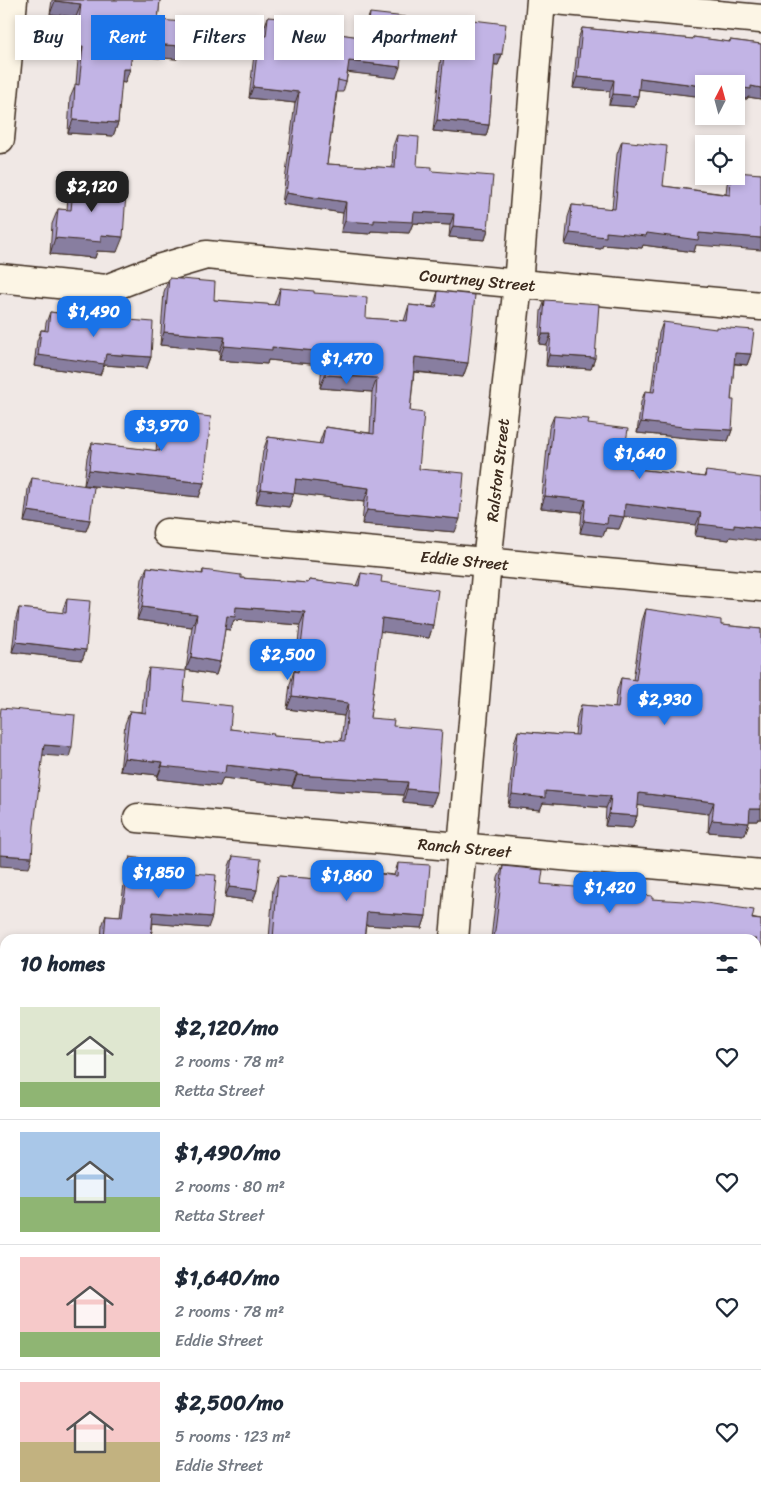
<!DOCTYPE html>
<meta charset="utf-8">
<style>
body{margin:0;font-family:Sriracha,sans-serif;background:#f2f2f3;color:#1f2937;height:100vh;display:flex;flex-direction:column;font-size:19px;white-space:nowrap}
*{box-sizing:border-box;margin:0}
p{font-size:16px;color:#747a83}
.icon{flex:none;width:28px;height:28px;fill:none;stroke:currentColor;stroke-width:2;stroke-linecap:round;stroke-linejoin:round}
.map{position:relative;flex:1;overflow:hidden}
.details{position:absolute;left:0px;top:934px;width:761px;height:571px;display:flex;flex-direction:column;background:#fff;border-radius:15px 15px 0 0;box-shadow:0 2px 8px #0003}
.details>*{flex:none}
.hud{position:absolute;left:15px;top:15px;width:500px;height:45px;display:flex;gap:10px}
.needle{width:32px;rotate:6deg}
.fabs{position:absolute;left:695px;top:75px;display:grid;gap:10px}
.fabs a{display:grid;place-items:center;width:50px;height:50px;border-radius:0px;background:#fff;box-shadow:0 2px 8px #0003;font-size:25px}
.price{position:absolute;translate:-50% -42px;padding:0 11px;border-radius:10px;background:#1a73e8;color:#fff;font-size:16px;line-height:32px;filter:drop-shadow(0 1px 2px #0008)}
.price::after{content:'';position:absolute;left:50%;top:30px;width:15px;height:11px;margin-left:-8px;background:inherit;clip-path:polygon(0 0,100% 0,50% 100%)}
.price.selected{background:#222;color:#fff}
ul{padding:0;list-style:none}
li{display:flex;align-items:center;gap:15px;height:125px;padding:0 20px}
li+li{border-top:1px solid #e0e1e3}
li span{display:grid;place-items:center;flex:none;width:140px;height:100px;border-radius:0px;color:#555}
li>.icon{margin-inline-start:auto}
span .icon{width:60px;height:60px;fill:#fffc;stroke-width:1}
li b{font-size:21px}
h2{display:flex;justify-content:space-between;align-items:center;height:60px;padding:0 20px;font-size:21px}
.pill{padding:0 18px;border-radius:0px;background:#fff;box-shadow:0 2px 8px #0003;font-size:18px;line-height:45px}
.pill.selected{background:#1a73e8;color:#fff}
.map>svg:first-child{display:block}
</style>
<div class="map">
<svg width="761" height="1504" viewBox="0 0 761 1504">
<rect width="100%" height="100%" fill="#f0e8e5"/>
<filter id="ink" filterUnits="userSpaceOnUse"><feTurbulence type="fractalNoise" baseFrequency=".02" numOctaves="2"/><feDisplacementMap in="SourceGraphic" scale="10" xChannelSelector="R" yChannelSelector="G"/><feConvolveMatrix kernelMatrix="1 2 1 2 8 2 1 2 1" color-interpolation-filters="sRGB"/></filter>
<g filter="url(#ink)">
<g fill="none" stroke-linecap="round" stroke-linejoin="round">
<defs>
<g id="minor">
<polyline points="555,0 761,19"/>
<polyline points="0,139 13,0"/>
<path id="s1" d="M0,278L106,289L158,269L206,255L761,306"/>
<path id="s2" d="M167,533L761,587"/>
<path id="s3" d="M138,818L761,874"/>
<path id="s4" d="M454,939L487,562L518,284L541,0"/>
<polyline points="0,1160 5,1161"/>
<polyline points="159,1504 160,1500"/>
<polyline points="457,1504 457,1500"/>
</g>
<g id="major">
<polyline points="0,1098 5,1098"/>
<polyline points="756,1164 761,1165"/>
</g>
</defs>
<use href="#minor" stroke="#3b2a1e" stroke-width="31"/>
<use href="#major" stroke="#3b2a1e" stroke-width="31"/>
<use href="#minor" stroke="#fcf5e5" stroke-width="28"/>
<use href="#major" stroke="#fcf5e5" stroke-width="28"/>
</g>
<g fill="#a79bc5" stroke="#3b2a1e">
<polygon points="52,0 160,0 158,20 177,59 132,56 125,83 121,82 118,123 113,136 68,133 70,98 76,84 78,60 72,59 76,17 50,14"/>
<polygon points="370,13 396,78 348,72 346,82 343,92 337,92 327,164 392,168 393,146 397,135 417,166 432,171 488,229 485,240 449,237 450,225 413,223 409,233 371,231 370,234 341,232 343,213 282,204 295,103 249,98 255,46 259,36 263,36 264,28 268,17 298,28 365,38 366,24"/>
<polygon points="448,17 502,54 498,65 494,65 489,125 486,136 433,131 444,28"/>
<polygon points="582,28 692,39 693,37 729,42 730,40 761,44 761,99 748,97 747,99 736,98 736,84 704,84 704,97 639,89 638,96 634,107 609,105 610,91 573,88 578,39"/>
<polygon points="622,141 663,186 726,194 727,184 730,176 761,174 696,245 694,252 643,245 642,248 603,245 601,249 565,245 568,217 572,205 612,209 617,154"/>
<polygon points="74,180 113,191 117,252 97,251 95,258 50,254 52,224 58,209 67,210 68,195"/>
<polygon points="169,278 214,300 274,305 275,302 280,288 314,293 366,318 404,321 409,305 433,307 438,291 468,363 463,377 414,372 410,411 419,469 455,532 362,524 364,502 294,493 289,507 256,503 263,451 268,437 319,444 325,427 370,433 372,392 320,388 322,365 268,360 267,364 219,360 220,351 160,345 164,292"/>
<polygon points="545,300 595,358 591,369 546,366 547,345 539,344 541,311"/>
<polygon points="50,312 128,322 129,320 151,357 147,368 104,365 100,375 34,366 37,341 41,330 45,330 46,323"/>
<polygon points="663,322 751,354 747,365 734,364 731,400 732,430 728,441 688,438 637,433 641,402 645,391 651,392 659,333"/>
<polygon points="164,411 204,483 199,497 84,485 87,457 92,443 156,451 159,425"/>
<polygon points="554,416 588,424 623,461 628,468 704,477 706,471 730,537 729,540 695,536 696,525 624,516 619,529 606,528 603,536 580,533 582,512 541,508 549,428"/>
<polygon points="32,478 90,520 86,531 24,522 28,489"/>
<polygon points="147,567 202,574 203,570 241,578 308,583 309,580 356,586 361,573 381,582 433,625 429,638 380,631 370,718 393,726 437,792 432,805 403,802 403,795 292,788 292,786 223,778 220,786 157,779 158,775 120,771 125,724 130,711 142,712 145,681 149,668 183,701 230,729 273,736 341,741 344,716 287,709 290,684 294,671 295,671 300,625 234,620 230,630 225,629 220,662 216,675 186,670 192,627 137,620 142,579"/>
<polygon points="67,599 86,650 82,660 12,652 16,618 19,608 63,613 63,609"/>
<polygon points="646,609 721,625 761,629 761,819 758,819 757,821 749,821 745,835 708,832 709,814 638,805 637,816 632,828 605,826 606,808 543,803 540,810 508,807 514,743 518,731 561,735 575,735 577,717 581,705 615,708 617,690 621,678 633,680 642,621"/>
<polygon points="233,856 257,890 253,901 225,897 229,866"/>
<polygon points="130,857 158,870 208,928 153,923 151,939 101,939 102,926 106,915 120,916 126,868"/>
<polygon points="398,863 426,916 422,928 366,925 364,939 269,939 273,889 278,876 328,880 333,868 394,875"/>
<polygon points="503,866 541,884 652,899 761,920 761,968 756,968 756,939 491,939 498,878"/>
<polygon points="5,943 5,1020 0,1019 0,964 2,952"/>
<polygon points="761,1016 761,1061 757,1060"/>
<polygon points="315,1500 419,1500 419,1504 314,1504"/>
<polygon points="511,1500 610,1500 609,1504 511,1504"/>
<polygon points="662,1500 723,1500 722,1504 662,1504"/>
</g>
<g fill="#887ea0" stroke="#3b2a1e">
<polygon points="55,1 81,4 76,17 50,14"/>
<polygon points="133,43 182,46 177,59 128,56"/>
<polygon points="76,46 83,46 78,60 72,59"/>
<polygon points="495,54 502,54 498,65 492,64"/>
<polygon points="349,61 400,67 396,78 345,72"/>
<polygon points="123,69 130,69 125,83 118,82"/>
<polygon points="577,77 614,80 610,91 573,88"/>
<polygon points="640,78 704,86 704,97 636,89"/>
<polygon points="751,86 761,88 761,99 748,97 747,99 736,98 736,87"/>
<polygon points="253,87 299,92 295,103 249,98"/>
<polygon points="613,94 638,96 634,107 609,105"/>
<polygon points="73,120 118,123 113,136 68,133"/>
<polygon points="437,120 489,125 486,136 433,131"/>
<polygon points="286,193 346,202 343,213 282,204"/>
<polygon points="414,212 454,214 450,225 413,223 409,233 371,231 370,234 341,232 345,221 374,220"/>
<polygon points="453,226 488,229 485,240 449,237"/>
<polygon points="606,232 699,233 761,238 761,250 696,245 694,252 643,245 642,248 603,245 601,249 565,245 570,233"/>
<polygon points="101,235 123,237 117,252 97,251 95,258 50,254 55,238"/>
<polygon points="164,332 225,337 220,351 160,345"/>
<polygon points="542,334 551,334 547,345 539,344"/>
<polygon points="224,346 272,347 327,352 322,365 268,360 267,364 219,360"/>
<polygon points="735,353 751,354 747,365 731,363"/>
<polygon points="106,354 151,357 147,368 104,365 100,375 34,366 38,355"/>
<polygon points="549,355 595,358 591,369 546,366"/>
<polygon points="415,357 468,363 463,377 410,371"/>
<polygon points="325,375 377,378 372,392 320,388"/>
<polygon points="641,422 732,430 728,441 688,438 637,433"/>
<polygon points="89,470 204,483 199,497 84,485"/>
<polygon points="296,479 369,488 364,502 291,493"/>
<polygon points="261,489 294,493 289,507 256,503"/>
<polygon points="545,496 586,500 582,512 541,508"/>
<polygon points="625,504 701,513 696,525 620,516"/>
<polygon points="367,510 460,519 455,532 362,524"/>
<polygon points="28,511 90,520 86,531 24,522"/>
<polygon points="608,515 624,517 619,529 606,528 603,536 580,533 584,521"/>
<polygon points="699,524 734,525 761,528 761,541 730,537 729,540 695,536"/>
<polygon points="142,607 197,614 192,627 137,620"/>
<polygon points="236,607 305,612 300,625 234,620 230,630 222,629 227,616"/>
<polygon points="382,618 433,625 429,638 377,631"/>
<polygon points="16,642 86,650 82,660 12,652"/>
<polygon points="191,657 220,662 216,675 186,670"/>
<polygon points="292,696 348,703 344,716 287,709"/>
<polygon points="44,745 72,747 69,757 41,755"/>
<polygon points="124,758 163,762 158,775 120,771"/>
<polygon points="226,765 297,773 292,786 223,778 220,786 157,779 162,766"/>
<polygon points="297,775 408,782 403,795 292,788"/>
<polygon points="407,789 437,792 432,805 403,802"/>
<polygon points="545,791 611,796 606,808 543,803 540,810 508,807 512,794"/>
<polygon points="639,793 714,802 709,814 634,805"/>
<polygon points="750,809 761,809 761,819 758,819 757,821 746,821"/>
<polygon points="609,814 637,816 632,828 605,826"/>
<polygon points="712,820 749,823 745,835 708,832"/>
<polygon points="0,855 32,857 29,868 0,866"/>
<polygon points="229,887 257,890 253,901 225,897"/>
<polygon points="153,912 212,917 208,928 150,923"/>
<polygon points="367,912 426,916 422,928 363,925"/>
<rect x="756" y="955" width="5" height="13"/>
<polygon points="0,1008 5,1008 5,1020 0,1019"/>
<polygon points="761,1048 761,1061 757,1060"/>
<polygon points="0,1290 5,1291 5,1301 4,1304 0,1303"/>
<polygon points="0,1402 5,1403 5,1416 0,1415"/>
<polygon points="74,1500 129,1500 127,1504 90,1504 73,1502"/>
<polygon points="573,1500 582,1500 609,1504 571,1504"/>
</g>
<g fill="#c2b4e5" stroke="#3b2a1e">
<polygon points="55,0 160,0 158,20 184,22 182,46 133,43 130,69 123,69 118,123 73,120 75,84 79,85 83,46 76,46 81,4 55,1"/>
<polygon points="370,13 406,17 400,67 349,61 346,82 338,80 327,164 395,168 397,135 419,137 417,166 432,167 432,171 493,176 488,229 453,226 454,214 414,212 413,222 374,220 374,223 345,221 346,202 286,193 299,92 253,87 259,36 266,36 268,17 299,20 298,28 367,38"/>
<polygon points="448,17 506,24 502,54 495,54 489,125 437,120"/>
<polygon points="582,28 693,39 693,37 730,42 730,40 761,44 761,88 751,86 751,89 736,87 736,84 704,84 704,86 640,78 638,96 613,94 614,80 577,77"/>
<polygon points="622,141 667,146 663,186 730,195 731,176 736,176 736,172 761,174 761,238 699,233 698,240 647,233 646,236 606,232 606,237 570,233 572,205 615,209"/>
<polygon points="74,180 114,183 113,191 126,193 123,237 101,235 101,242 55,238 58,209 71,210"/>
<polygon points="169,278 215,282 214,300 278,305 280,288 314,291 314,293 367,297 366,318 407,321 409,305 436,308 438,291 475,295 468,363 415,357 410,411 424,413 419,469 464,473 460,519 367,510 369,488 296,479 294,493 261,489 268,437 322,444 325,427 374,434 377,378 325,375 327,352 272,347 272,350 224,346 225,337 164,332"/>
<polygon points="545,300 599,304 595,358 549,355 551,334 542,334"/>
<polygon points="50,312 129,322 129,320 153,322 151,357 106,354 104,364 38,355 41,330 48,331"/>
<polygon points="663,322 716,329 716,327 754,330 751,354 735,353 731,400 734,400 732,430 692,428 641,422 645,391 654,392"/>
<polygon points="164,411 211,417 204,483 89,470 92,443 160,451"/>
<polygon points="554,416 589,419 588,424 628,429 623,461 629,461 628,468 705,477 706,471 761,478 761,528 734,525 734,528 699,524 701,513 625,504 624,517 608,515 607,524 584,521 586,500 545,496"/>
<polygon points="32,478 94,487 90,520 28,511"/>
<polygon points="147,567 203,574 203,570 241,575 241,578 308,583 309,580 359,586 361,573 382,576 381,582 438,590 433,625 382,618 370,718 394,720 393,726 442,730 437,792 407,789 408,782 297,775 297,773 226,765 225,773 162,766 163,762 124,758 130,711 146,713 149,668 186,671 183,701 232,706 230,729 274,734 273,736 345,741 348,703 292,696 294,671 298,672 305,612 236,607 235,617 227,616 220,662 191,657 197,614 142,607"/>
<polygon points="67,599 90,601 86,650 16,642 19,608 66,613"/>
<polygon points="646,609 721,620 721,625 761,629 761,809 750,809 749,823 712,820 714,802 639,793 637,816 609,814 611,796 545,791 545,798 512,794 518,731 561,735 561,734 578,735 581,705 618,708 621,678 636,680"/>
<polygon points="1,708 75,715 72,747 44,745 34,826 32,857 0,855 0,717"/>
<polygon points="233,856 261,859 257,890 229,887"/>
<polygon points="130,857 159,861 158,870 216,875 212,917 153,912 151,939 104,939 106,915 122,916"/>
<polygon points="398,863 430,865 426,916 367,912 364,939 273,939 278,876 331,880 333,868 397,876"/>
<polygon points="503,866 543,870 541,884 586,888 652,896 652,899 699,902 754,910 752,919 761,920 761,955 756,955 756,939 494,939"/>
<polygon points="5,946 5,1008 0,1008 0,983"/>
<polygon points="0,1162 5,1163 5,1291 0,1290"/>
<polygon points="0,1373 5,1373 5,1403 0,1402"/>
<rect x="318" y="1500" width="101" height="4"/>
<polygon points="514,1500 573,1500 573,1504 513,1504"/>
<polygon points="582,1500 610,1500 609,1504"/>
<polygon points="666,1500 723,1500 722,1504 665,1504"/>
</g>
</g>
<g text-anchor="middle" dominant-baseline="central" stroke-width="4.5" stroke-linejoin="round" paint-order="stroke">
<g font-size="16" fill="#3b2a1e" stroke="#fcf5e5">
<text stroke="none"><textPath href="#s1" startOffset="485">Courtney Street</textPath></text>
<text stroke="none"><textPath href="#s4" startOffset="471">Ralston Street</textPath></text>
<text stroke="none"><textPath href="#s2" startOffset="299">Eddie Street</textPath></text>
<text stroke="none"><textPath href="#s3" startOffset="328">Ranch Street</textPath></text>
</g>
</g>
</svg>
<div class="fabs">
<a><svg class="needle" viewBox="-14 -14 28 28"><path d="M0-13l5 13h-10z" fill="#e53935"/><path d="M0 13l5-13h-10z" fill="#747a83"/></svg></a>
<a><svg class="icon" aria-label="locate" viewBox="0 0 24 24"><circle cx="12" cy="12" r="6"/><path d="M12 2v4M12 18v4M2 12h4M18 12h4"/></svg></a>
</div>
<b class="price selected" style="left:92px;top:213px">$2,120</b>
<b class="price" style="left:94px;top:338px">$1,490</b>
<b class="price" style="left:347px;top:385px">$1,470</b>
<b class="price" style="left:162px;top:452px">$3,970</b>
<b class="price" style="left:640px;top:480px">$1,640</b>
<b class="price" style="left:288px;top:681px">$2,500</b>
<b class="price" style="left:665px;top:726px">$2,930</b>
<b class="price" style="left:159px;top:899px">$1,850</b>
<b class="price" style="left:347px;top:902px">$1,860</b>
<b class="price" style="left:610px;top:914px">$1,420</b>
<div class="hud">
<a class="pill">Buy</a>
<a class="pill selected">Rent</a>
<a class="pill">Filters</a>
<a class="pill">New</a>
<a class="pill">Apartment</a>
</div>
<section class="details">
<h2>10 homes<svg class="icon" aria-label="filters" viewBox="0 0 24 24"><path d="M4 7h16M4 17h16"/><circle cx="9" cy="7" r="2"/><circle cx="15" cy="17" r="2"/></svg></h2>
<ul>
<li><span style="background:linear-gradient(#dfe7d0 75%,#8fb573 0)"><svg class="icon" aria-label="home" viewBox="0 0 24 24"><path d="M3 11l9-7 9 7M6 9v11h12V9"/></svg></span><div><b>$2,120/mo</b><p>2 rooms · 78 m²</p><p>Retta Street</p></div><svg class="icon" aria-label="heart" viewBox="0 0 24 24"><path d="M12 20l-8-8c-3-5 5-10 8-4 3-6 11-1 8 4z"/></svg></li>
<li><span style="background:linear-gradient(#a9c7e8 65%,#8fb573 0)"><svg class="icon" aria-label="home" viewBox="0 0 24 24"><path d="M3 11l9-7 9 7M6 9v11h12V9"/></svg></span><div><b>$1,490/mo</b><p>2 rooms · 80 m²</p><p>Retta Street</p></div><svg class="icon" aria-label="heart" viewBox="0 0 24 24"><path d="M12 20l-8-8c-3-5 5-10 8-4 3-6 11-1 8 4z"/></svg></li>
<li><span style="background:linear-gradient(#f6c9c9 75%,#8fb573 0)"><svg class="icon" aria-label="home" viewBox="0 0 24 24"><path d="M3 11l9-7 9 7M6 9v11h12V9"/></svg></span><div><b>$1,640/mo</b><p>2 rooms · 78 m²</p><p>Eddie Street</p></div><svg class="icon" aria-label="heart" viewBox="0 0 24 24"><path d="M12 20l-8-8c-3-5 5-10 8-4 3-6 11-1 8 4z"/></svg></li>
<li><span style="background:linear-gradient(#f6c9c9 60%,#c2b280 0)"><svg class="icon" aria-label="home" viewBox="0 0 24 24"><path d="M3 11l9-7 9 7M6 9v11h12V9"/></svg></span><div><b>$2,500/mo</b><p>5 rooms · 123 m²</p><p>Eddie Street</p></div><svg class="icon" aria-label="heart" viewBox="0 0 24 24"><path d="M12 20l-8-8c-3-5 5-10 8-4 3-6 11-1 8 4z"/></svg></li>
</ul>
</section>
</div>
